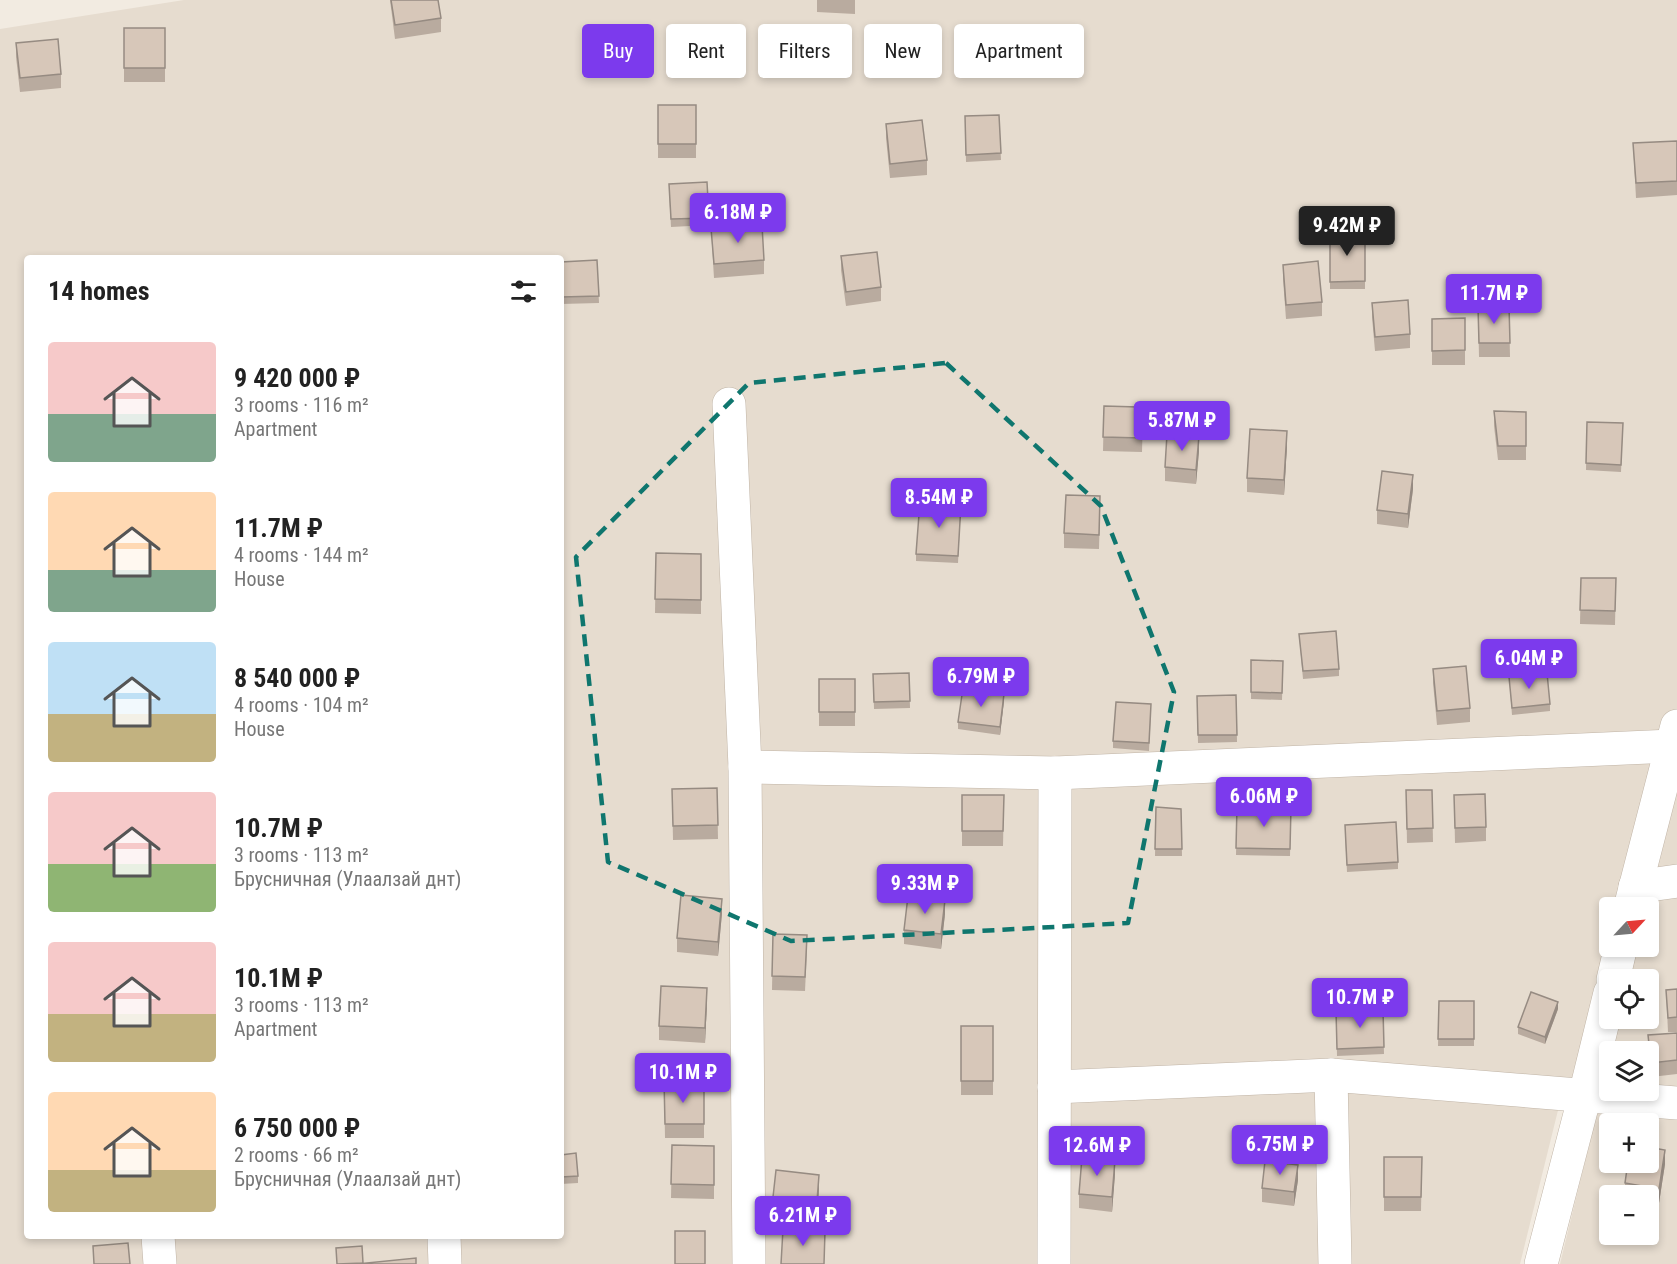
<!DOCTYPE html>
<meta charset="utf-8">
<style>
body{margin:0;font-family:"Roboto Condensed",sans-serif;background:#f6f6f6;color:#222;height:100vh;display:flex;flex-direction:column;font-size:22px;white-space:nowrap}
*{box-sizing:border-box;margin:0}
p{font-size:20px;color:#767676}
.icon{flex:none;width:33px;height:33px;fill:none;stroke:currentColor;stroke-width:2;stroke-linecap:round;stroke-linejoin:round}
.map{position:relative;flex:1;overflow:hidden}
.sheet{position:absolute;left:24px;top:255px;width:540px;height:984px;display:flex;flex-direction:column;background:#fff;border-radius:6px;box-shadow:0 3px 9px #0003}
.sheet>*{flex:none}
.guide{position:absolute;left:582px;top:24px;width:570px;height:54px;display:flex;gap:12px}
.needle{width:39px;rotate:64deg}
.fabs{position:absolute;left:1599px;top:897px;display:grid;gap:12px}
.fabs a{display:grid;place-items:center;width:60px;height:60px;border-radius:6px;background:#fff;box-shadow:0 3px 9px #0003;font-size:30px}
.price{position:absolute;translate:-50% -51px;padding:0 14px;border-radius:6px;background:#7c3aed;color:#fff;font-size:20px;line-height:39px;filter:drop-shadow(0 2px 3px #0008)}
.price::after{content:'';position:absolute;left:50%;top:36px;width:18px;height:14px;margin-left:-9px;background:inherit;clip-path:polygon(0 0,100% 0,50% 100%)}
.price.on{background:#222;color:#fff}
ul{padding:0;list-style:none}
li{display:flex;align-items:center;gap:18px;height:150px;padding:0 24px}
li span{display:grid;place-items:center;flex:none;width:168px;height:120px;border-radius:6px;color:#555}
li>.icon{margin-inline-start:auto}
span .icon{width:72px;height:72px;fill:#fffc;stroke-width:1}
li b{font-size:26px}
h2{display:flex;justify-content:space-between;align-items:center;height:72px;padding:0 24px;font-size:26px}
.pill{padding:0 21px;border-radius:6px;background:#fff;box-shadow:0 3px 9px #0003;font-size:21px;line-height:54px}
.pill.on{background:#7c3aed;color:#fff}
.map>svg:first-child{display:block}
</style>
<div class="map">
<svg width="1677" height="1264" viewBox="0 0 1677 1264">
<rect width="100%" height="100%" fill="#f2ebe1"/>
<g fill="#e6dccf" fill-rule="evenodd">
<path d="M184,0H1677V1087L1649,1086L1648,1052H1610L1609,1084L1565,1082L1520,1264H0V29ZM27,258H561V1236H27ZM1610,908H1648V946H1610ZM1610,980H1648V1018H1610Z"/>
<path d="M1598,1108L1677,1113V1264H1560ZM1610,1124H1648V1162H1610ZM1610,1196H1648V1234H1610Z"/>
</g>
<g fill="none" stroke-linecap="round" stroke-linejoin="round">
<defs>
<g id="minor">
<polyline points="729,404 745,767 749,1264"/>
<polyline points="745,767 1055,773 1672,746"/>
<polyline points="1635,887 1677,881"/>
<polyline points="1630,908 1677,726"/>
<polyline points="1613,980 1621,946"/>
<polyline points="1331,1075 1335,1264"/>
<polyline points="1054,1087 1331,1075 1677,1103"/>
<polyline points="158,1236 160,1264"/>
<polyline points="444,1236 445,1264"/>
<polyline points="1054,1264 1055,773"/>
<polyline points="1541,1264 1585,1095 1610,993"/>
</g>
</defs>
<use href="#minor" stroke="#c0b4a6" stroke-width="34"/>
<use href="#minor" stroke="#fff" stroke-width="33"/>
</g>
<g fill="#b9ab9f">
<polygon points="390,0 438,0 441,18 441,32 395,39"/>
<polygon points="817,0 855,0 855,14 817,12"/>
<rect x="124" y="28" width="41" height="54"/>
<polygon points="16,43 61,74 61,88 20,92 16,57"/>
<rect x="658" y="105" width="38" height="53"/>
<polygon points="999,115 1001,160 966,162 965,116"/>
<polygon points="886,124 927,160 927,175 890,178 886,138"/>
<polygon points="1677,141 1677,195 1636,198 1633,143"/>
<polygon points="669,191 709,218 709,225 671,227"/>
<polygon points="711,228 764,260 764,274 714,278"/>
<rect x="1330" y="233" width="35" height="56"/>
<polygon points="841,256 881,287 881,301 846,306 841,270"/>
<polygon points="597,260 599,303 561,304 561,262"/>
<polygon points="1283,265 1322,302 1322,316 1286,319 1283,279"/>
<polygon points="1372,303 1410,334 1410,348 1375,351 1372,317"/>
<polygon points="1509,306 1510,357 1479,357 1478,307"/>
<polygon points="1465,318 1465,365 1432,365 1432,319"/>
<polygon points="1104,406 1138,415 1143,415 1142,452 1103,451"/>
<polygon points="1494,411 1526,412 1526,460 1498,460 1494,426"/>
<polygon points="1587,422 1623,423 1621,472 1586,470"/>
<polygon points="1287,446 1284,495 1247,492 1247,478"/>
<polygon points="1199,451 1196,484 1165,481 1165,467"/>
<polygon points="1413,489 1408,528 1377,524 1377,510"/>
<polygon points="961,504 958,563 916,561 916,554"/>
<polygon points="1100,510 1099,549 1064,548 1064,533"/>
<polygon points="656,553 701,554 701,614 655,613"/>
<polygon points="1581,578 1616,578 1615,625 1580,624"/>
<polygon points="1299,634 1339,669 1339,676 1303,679"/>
<polygon points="1283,661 1282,700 1251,699 1251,692"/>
<polygon points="1433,669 1470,708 1470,722 1437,725 1433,683"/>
<polygon points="909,673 910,708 874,709 873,674"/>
<polygon points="1509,677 1550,704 1550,711 1512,715"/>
<rect x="819" y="679" width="36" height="47"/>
<polygon points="1236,695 1237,742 1198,743 1197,696"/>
<polygon points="1004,701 1000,735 958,729 958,722"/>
<polygon points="1151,711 1149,751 1113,748 1113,741"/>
<polygon points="717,788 718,839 673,840 672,789"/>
<polygon points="1406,790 1432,790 1433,842 1407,843"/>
<polygon points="962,795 1004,795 1003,846 962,846"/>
<polygon points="1454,795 1486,827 1486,841 1455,843"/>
<polygon points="1237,806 1291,807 1290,856 1236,855"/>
<polygon points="1156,807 1181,809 1182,856 1155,856"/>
<polygon points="1345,832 1398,862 1398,869 1347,872"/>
<polygon points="722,913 718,956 677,952 677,938"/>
<polygon points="945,914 941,949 904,944 904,930"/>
<polygon points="773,934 807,949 805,991 772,990"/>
<polygon points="1677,989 1677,1032 1668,1032 1666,990"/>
<polygon points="1439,1001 1474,1001 1474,1046 1438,1046"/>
<polygon points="707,1002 705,1043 659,1040 659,1026"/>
<polygon points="1558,1009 1545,1044 1518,1034 1518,1027"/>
<polygon points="1383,1010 1384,1054 1337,1056 1336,1011"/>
<rect x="961" y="1026" width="32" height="69"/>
<polygon points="1677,1033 1677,1074 1651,1077 1648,1049 1648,1035"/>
<polygon points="664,1080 685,1091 704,1091 704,1138 665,1138"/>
<polygon points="672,1145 714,1146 714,1199 671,1198"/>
<polygon points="561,1155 578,1176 578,1183 561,1184"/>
<polygon points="1384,1157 1422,1157 1421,1211 1384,1211"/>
<polygon points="1665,1164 1659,1203 1648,1202 1648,1196 1625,1196 1625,1183"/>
<polygon points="1115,1174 1112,1212 1079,1208 1079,1194"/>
<polygon points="1298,1180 1294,1206 1262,1202 1262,1188"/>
<polygon points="819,1189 817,1215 773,1211 773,1197"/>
</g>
<g fill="#968b82">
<polygon points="1287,431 1287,446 1284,495 1284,480"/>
<polygon points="1199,436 1199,451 1196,484 1196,470"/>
<polygon points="1413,475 1413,489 1408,528 1408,514"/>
<polygon points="1004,694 1004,701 1000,735 1000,727"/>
<polygon points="722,899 722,913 718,956 718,942"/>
<polygon points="945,900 945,914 941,949 941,934"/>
<polygon points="707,988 707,1002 705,1043 705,1028"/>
<polygon points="1558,1002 1558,1009 1545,1044 1545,1037"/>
<polygon points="1665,1150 1665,1164 1659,1203 1659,1189"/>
<polygon points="1115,1160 1115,1174 1112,1212 1112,1197"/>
<polygon points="1298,1165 1298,1180 1294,1206 1294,1192"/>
<polygon points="819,1175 819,1189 817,1215 817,1201"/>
</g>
<g fill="#d7c7b9" stroke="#968b82" stroke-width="1.5">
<polygon points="391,0 438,0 441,18 395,25"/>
<rect x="124" y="28" width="41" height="40"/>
<polygon points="58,39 61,74 20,78 16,43"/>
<rect x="658" y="105" width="38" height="39"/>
<polygon points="999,115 1001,153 966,155 965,116"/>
<polygon points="922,120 927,160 890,164 886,124"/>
<polygon points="1677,141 1677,181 1636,183 1633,143"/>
<polygon points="707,182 709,218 671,219 669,184"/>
<polygon points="762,225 764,260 714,264 711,228"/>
<polygon points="1330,233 1365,233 1365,281 1330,282"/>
<polygon points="877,252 881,287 846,292 841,256"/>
<polygon points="597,260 599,296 561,297 561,262"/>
<polygon points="1318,261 1322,302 1286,305 1283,265"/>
<polygon points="1408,300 1410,334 1375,337 1372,303"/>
<polygon points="1509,306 1510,343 1479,343 1478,307"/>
<polygon points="1465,318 1465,350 1432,351 1432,319"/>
<polygon points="1104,406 1138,407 1138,415 1143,415 1142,438 1103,437"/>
<polygon points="1494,411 1526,412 1526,446 1498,446"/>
<polygon points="1587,422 1623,423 1621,465 1586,463"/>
<polygon points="1250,429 1287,431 1284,480 1247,478"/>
<polygon points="1167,434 1199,436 1196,470 1165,467"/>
<polygon points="1382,471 1413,475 1408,514 1377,510"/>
<polygon points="1066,495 1100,496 1099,535 1064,533"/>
<polygon points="920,501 961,504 958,556 916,554"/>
<polygon points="656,553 701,554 701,600 655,599"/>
<polygon points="1581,578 1616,578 1615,611 1580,610"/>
<polygon points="1336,631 1339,669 1303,671 1299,634"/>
<polygon points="1251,660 1283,661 1282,693 1251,692"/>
<polygon points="1466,666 1470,708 1437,711 1433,669"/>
<polygon points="909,673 910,701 874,702 873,674"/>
<polygon points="1547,673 1550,704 1512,708 1509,677"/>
<rect x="819" y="679" width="36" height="33"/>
<polygon points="963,688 1004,694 1000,727 958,722"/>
<polygon points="1236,695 1237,735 1198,735 1197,696"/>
<polygon points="1116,702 1151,704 1149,743 1113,741"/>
<polygon points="717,788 718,825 673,826 672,789"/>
<polygon points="1406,790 1432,790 1433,828 1407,829"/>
<polygon points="1485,794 1486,827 1455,828 1454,795"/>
<polygon points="962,795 1004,795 1003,831 962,831"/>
<polygon points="1237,806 1291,807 1290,849 1236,848"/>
<polygon points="1156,807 1181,809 1182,849 1155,849"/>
<polygon points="1396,822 1398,862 1347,865 1345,825"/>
<polygon points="681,895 722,899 718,942 677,938"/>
<polygon points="908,896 945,900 941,934 904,930"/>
<polygon points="773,934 807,935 805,977 772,976"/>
<polygon points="661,986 707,988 705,1028 659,1026"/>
<polygon points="1677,989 1677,1017 1668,1018 1666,990"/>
<polygon points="1531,992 1558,1002 1545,1037 1518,1027"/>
<polygon points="1439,1001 1474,1001 1474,1039 1438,1039"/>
<polygon points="1383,1010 1384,1047 1337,1049 1336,1011"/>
<rect x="961" y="1026" width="32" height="55"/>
<polygon points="1677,1033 1677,1060 1651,1063 1648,1035"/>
<polygon points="664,1080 684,1081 685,1091 704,1091 704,1124 665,1124"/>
<polygon points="672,1145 714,1146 714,1185 671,1184"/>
<polygon points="1648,1147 1665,1150 1659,1189 1625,1183 1628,1162 1648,1162"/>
<polygon points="576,1153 578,1176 561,1177 561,1155"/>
<polygon points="1082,1157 1115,1160 1112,1197 1079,1194"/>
<polygon points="1384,1157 1422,1157 1421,1197 1384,1197"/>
<polygon points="1265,1161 1298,1165 1294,1192 1262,1188"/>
<polygon points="776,1170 819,1175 817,1201 773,1197"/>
<polygon points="783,1229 825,1231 824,1264 781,1264"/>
<rect x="675" y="1231" width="30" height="33"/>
<polygon points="128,1243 130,1264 94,1264 93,1246"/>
<polygon points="362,1246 363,1263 337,1264 336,1248"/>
<polygon points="416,1258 416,1264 357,1264"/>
</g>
<path fill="none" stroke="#0f766e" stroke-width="4.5" stroke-dasharray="12 8" stroke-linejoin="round" d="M946,363L1101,506L1174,692L1128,923L791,941L608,862L576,557L749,383Z"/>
</svg>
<div class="fabs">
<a><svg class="needle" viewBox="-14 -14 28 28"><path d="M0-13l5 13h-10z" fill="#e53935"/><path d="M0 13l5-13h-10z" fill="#767676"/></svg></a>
<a><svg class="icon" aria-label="locate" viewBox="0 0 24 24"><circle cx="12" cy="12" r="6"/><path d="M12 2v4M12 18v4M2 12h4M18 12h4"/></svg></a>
<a><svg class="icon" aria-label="layers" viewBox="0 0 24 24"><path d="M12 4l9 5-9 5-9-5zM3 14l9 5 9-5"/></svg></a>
<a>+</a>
<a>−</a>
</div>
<b class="price" style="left:738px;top:244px">6.18M ₽</b>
<b class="price on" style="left:1347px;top:257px">9.42M ₽</b>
<b class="price" style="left:1494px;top:325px">11.7M ₽</b>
<b class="price" style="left:1182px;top:452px">5.87M ₽</b>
<b class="price" style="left:939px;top:529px">8.54M ₽</b>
<b class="price" style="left:1529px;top:690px">6.04M ₽</b>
<b class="price" style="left:981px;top:708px">6.79M ₽</b>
<b class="price" style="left:1264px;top:828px">6.06M ₽</b>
<b class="price" style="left:925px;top:915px">9.33M ₽</b>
<b class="price" style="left:1360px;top:1029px">10.7M ₽</b>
<b class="price" style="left:683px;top:1104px">10.1M ₽</b>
<b class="price" style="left:1280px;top:1176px">6.75M ₽</b>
<b class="price" style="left:1097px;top:1177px">12.6M ₽</b>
<b class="price" style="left:803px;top:1247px">6.21M ₽</b>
<div class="guide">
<a class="pill on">Buy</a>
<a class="pill">Rent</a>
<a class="pill">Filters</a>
<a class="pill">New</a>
<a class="pill">Apartment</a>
</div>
<section class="sheet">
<h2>14 homes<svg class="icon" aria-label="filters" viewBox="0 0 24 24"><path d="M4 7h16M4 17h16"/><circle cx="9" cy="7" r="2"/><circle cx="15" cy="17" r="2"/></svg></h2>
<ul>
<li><span style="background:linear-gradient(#f6c9c9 60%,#7fa58c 0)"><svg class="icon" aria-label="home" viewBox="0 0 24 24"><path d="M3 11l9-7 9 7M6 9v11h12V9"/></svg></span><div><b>9 420 000 ₽</b><p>3 rooms · 116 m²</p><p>Apartment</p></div></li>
<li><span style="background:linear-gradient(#ffd9b3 65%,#7fa58c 0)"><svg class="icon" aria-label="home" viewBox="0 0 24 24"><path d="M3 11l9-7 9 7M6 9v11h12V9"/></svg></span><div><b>11.7M ₽</b><p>4 rooms · 144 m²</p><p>House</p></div></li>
<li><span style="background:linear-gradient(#bfe0f5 60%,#c2b280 0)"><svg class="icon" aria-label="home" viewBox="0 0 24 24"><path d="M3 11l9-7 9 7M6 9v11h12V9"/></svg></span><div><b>8 540 000 ₽</b><p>4 rooms · 104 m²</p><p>House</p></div></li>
<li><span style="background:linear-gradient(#f6c9c9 60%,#8fb573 0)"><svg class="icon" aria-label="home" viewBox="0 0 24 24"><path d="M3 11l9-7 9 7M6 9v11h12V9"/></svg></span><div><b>10.7M ₽</b><p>3 rooms · 113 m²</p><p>Брусничная (Улаалзай днт)</p></div></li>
<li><span style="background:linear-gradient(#f6c9c9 60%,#c2b280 0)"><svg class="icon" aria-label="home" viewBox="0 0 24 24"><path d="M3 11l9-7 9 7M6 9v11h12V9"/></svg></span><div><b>10.1M ₽</b><p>3 rooms · 113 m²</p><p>Apartment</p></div></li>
<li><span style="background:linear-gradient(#ffd9b3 65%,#c2b280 0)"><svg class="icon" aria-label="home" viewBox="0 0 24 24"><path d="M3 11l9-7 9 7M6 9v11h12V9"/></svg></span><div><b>6 750 000 ₽</b><p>2 rooms · 66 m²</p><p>Брусничная (Улаалзай днт)</p></div></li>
</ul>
</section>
</div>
